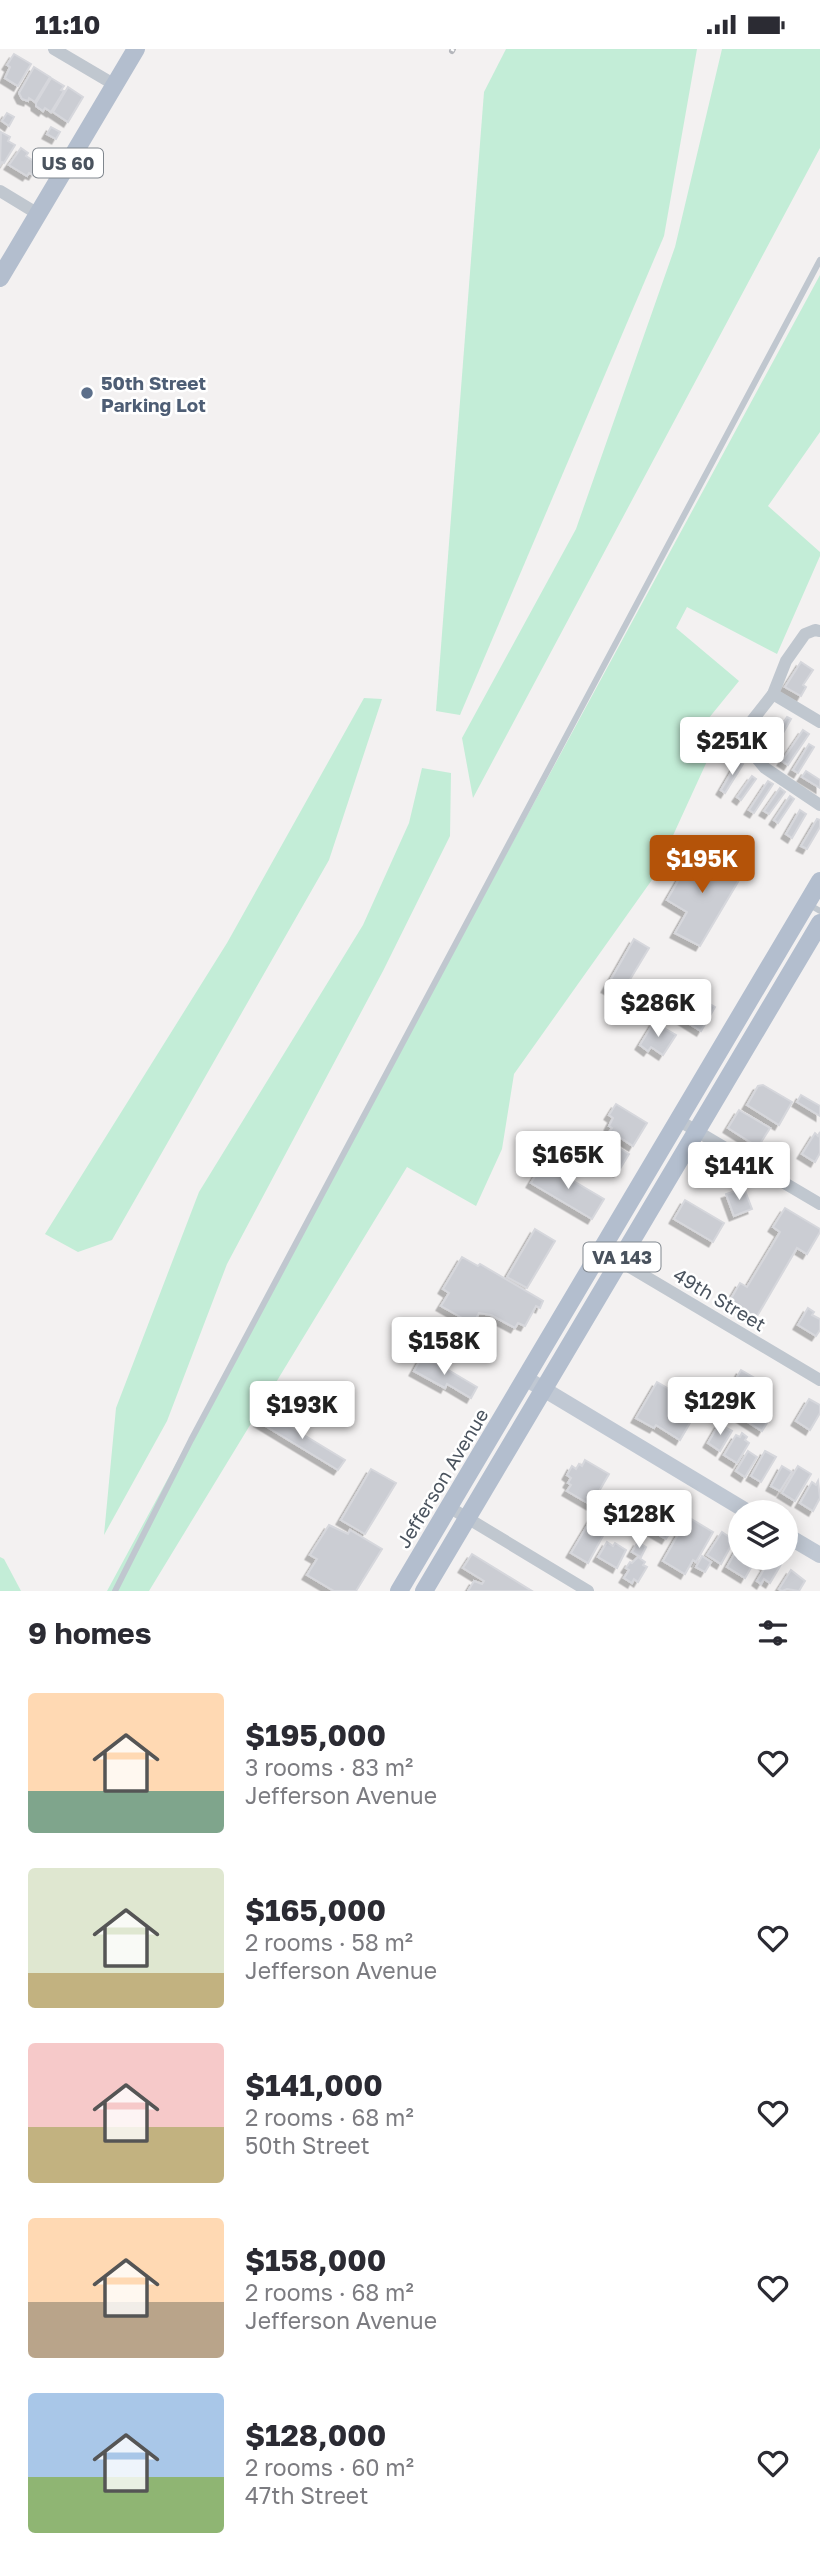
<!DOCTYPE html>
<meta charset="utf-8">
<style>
body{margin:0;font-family:"Golos Text",sans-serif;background:#f2f2f3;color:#2b2b33;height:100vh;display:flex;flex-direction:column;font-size:26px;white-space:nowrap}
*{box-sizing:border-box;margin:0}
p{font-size:23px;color:#7c7c81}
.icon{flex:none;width:38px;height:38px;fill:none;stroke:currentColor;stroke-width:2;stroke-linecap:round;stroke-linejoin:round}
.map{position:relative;height:1542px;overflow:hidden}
.panel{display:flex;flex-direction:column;background:#fff;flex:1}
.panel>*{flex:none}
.fabs{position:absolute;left:728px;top:1451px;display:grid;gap:14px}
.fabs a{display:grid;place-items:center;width:70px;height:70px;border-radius:50%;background:#fff;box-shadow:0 4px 18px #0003;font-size:35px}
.price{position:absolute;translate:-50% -60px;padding:0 16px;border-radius:7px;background:#fff;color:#222;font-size:23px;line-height:46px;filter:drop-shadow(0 2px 4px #0008)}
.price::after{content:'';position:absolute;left:50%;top:42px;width:21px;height:16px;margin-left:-10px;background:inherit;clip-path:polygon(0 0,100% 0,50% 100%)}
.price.active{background:#b45309;color:#fff}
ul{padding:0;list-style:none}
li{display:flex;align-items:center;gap:21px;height:175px;padding:0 28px}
li span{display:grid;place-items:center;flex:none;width:196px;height:140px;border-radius:7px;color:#555}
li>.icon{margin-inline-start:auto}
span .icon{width:84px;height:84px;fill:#fffc;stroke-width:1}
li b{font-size:30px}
h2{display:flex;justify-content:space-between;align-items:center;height:84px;padding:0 28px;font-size:30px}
.status{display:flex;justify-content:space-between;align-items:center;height:49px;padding:0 35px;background:#fff;direction:ltr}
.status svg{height:19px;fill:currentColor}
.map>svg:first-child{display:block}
</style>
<div class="status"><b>11:10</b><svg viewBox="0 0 49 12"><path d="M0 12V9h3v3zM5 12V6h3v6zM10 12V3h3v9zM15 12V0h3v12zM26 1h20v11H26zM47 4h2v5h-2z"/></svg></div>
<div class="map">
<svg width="820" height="1542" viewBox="0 0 820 1542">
<defs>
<filter id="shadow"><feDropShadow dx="-4.5" dy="4.5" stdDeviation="0" flood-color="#0004"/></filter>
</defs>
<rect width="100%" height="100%" fill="#f3f1f1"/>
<g fill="#c3edd7">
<polygon points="506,0 697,0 664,187 460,666 436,662 484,43"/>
<polygon points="722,0 820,0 820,99 473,749 462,689 576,480 675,198"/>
<polygon points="820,226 820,383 768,457 820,503 820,507 777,605 687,558 676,579 739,632 695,686 708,710 654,828 514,1025 502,1100 476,1157 407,1118 149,1542 107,1542"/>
<polygon points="364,649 382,650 329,811 112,1191 78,1203 45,1185 227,894"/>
<polygon points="422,719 451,724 450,787 383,922 227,1215 167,1372 104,1486 116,1359 199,1143 363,876 409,774"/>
<polygon points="0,1508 4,1510 21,1542 0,1542"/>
</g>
<g fill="#cbcdd3" stroke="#d6d7dc" stroke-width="2" filter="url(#shadow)">
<polygon points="14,5 31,15 18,37 5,29 10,18 7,16"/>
<polygon points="34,18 50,28 35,53 29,49 28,52 22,50 19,44"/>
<polygon points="51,29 64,37 61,41 64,42 51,63 45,59 43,62 36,57 36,54"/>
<polygon points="68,38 83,48 68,73 53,63"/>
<polygon points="7,64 14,68 9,77 2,72"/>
<polygon points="51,78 60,83 56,90 47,85"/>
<polygon points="1,83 10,88 8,92 15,96 4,114 2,113 0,116"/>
<polygon points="21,99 28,104 26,107 35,113 34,116 38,118 33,126 29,124 27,127 9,116"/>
<polygon points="801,613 813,621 803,636 806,638 801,647 785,638"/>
<polygon points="787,668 791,670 779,691 774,688"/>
<polygon points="771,671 777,674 762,698 756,694"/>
<polygon points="803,681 809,685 788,716 782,712"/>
<polygon points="809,695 814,698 798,724 793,721"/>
<polygon points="738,712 743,715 725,744 721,741"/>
<polygon points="806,722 820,731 820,739 802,728"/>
<polygon points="752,727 756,730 741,751 737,748"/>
<polygon points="768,732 773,735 754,764 749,761"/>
<polygon points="780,739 785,743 769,765 764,762"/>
<polygon points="790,747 794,750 778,774 774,771"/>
<polygon points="800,761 806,765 792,789 786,785"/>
<polygon points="817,770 820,771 820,778 807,800 801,797"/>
<polygon points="697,799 742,826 700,897 675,884 687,863 667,851"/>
<polygon points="634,890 649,899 620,947 606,939"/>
<polygon points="703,951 715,958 701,982 680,969 688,956 697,961"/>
<polygon points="654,973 676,986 663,1006 651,998 648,1002 640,996"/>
<polygon points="763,1036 792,1053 779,1076 747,1056 758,1037"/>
<polygon points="801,1046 820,1057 820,1067 797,1053"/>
<polygon points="616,1055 647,1074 633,1097 610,1082 612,1079 609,1077 613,1069 609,1066"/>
<polygon points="739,1061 770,1079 758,1098 728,1079"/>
<polygon points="820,1083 820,1104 815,1113 802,1105 815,1084 818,1087"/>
<polygon points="598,1086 629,1105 618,1123 587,1105"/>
<polygon points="543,1114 604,1150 592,1170 531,1134"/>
<polygon points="744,1139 752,1160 734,1167 726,1145"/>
<polygon points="685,1151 724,1174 713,1193 674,1170"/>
<polygon points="785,1159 820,1180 820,1183 807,1205 797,1199 756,1269 729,1253 740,1234 747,1238 780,1183 773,1178"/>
<polygon points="535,1180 555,1192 527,1239 507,1228"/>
<polygon points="462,1208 478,1217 480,1215 543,1252 540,1259 536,1257 525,1277 518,1274 515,1279 491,1266 479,1264 473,1275 441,1257 449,1244 443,1240"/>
<polygon points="808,1259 814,1263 812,1266 820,1270 820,1281 816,1287 798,1276"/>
<polygon points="423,1306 477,1338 471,1349 447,1335 445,1339 414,1322"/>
<polygon points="741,1321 760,1332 753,1344 747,1341 742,1349 729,1342"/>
<polygon points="657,1333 683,1348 685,1345 701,1355 680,1391 656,1376 654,1379 636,1369"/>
<polygon points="754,1346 761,1350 758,1356 763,1358 757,1367 761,1369 764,1365 770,1369 762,1382 740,1368"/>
<polygon points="809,1350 820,1356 820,1364 810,1381 796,1372"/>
<polygon points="266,1363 345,1411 338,1421 259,1373"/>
<polygon points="719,1375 732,1382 720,1402 708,1394"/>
<polygon points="742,1384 747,1388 745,1391 749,1394 737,1414 724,1406 736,1386 740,1388"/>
<polygon points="748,1402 757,1408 745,1428 736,1422"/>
<polygon points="765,1402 776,1408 761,1433 751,1427"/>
<polygon points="585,1411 609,1425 591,1456 567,1442 571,1436 568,1434 571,1429 567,1426 572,1417 576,1420 579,1415 582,1417"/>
<polygon points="782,1417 792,1423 780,1442 771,1437"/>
<polygon points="798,1417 811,1425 795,1452 782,1444"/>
<polygon points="371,1420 396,1434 365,1485 341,1471"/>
<polygon points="818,1432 820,1449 813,1462 800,1454 812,1433 816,1436"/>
<polygon points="669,1454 683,1463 666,1490 652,1482"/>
<polygon points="593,1467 609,1476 588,1514 571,1504"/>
<polygon points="688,1468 713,1483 696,1513 693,1511 685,1525 663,1512"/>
<polygon points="329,1476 348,1485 350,1481 382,1500 356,1542 334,1542 307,1526 317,1510 310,1506"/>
<polygon points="722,1483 734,1491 721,1515 707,1506"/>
<polygon points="607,1493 613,1497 615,1494 626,1501 617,1519 598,1508"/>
<polygon points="638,1493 646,1498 641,1508 632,1503"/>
<polygon points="740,1495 740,1508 757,1508 745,1529 727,1518"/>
<polygon points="472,1505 532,1542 468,1542 474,1532 482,1535 484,1532 463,1519"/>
<polygon points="702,1507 711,1513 705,1523 696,1518"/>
<polygon points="638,1508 645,1513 643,1516 647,1518 638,1533 634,1530 632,1534 624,1529 629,1521 626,1519 630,1513 632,1514"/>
<polygon points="765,1508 777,1508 783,1512 770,1534 764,1530 761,1535 757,1532 766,1517 761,1514"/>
<polygon points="791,1521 805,1532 799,1542 787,1540 782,1542 779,1540"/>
</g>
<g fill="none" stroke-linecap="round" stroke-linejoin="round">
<g stroke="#c0c7cf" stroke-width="6">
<polyline points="808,855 820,862"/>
<polyline points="115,1542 191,1391 820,211"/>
</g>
<g stroke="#c0c7cf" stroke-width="12">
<polyline points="54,0 115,36"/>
<polyline points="0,142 38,165"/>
<polyline points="820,582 815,581 805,585 786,612 773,645 751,673 747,689 748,699 765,719 820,756"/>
<polyline points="773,645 820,673"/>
<polyline points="678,1071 820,1155"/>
<polyline points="601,1201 820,1331"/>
<polyline points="449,1458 588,1542"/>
</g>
<g stroke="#c0c8d3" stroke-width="16">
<polyline points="525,1329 748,1463"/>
<polyline points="786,1486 820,1506"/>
</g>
<g stroke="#b3bece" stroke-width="18">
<polyline points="0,229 136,0"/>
<polyline points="399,1542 820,832"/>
<polyline points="424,1542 820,874"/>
</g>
<defs>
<polyline id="rail" points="452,2 453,0"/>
</defs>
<use href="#rail" stroke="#b4b6bb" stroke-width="6"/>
<use href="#rail" stroke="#fff" stroke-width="3.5" stroke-dasharray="10" stroke-linecap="butt"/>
</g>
<circle fill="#5c6f8a" stroke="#fff" stroke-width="2.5" cx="87" cy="344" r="7"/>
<g text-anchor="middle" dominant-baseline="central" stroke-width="5" stroke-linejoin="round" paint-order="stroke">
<g fill="#fff" stroke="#80878e" stroke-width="2">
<rect x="33" y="99.5" width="70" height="29" rx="5"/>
<rect x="583.5" y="1193.5" width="77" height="29" rx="5"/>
</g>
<g font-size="18" font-weight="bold" fill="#4a535e">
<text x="68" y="114">US 60</text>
<text x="622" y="1208">VA 143</text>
</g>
<g font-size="19" font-weight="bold" fill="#4e5e75" stroke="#fff" text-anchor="start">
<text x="101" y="333">50th Street<tspan x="101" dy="22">Parking Lot</tspan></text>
</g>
<g font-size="19" fill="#4a535e" stroke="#fff">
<text transform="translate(720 1250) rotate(31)">49th Street</text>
<text transform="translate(442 1429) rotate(-59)">Jefferson Avenue</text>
</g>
</g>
</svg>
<div class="fabs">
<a><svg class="icon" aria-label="layers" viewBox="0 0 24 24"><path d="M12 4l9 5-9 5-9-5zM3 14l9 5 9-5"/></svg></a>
</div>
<b class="price" style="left:732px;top:728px">$251K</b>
<b class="price active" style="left:702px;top:846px">$195K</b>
<b class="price" style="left:658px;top:990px">$286K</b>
<b class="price" style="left:568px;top:1142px">$165K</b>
<b class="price" style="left:739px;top:1153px">$141K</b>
<b class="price" style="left:444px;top:1328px">$158K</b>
<b class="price" style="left:720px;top:1388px">$129K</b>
<b class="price" style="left:302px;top:1392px">$193K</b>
<b class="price" style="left:639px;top:1501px">$128K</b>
</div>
<section class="panel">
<h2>9 homes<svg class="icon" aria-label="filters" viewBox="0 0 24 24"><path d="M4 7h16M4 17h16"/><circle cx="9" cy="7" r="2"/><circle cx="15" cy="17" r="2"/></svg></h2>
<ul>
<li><span style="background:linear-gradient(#ffd9b3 70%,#7fa58c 0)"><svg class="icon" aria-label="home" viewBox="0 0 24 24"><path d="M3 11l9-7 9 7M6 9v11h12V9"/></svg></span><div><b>$195,000</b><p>3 rooms · 83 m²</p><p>Jefferson Avenue</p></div><svg class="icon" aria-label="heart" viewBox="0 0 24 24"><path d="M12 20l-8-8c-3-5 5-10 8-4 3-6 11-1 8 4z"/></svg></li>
<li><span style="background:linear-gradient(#dfe7d0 75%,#c2b280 0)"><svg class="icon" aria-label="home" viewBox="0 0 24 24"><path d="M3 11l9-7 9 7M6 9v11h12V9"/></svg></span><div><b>$165,000</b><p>2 rooms · 58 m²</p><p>Jefferson Avenue</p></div><svg class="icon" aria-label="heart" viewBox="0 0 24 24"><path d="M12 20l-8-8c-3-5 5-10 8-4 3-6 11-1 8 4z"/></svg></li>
<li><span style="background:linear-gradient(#f6c9c9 60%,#c2b280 0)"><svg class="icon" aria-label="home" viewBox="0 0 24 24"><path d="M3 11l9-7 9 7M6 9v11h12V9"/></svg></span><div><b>$141,000</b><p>2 rooms · 68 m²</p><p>50th Street</p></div><svg class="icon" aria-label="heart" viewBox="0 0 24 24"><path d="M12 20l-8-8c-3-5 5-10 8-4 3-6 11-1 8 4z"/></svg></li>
<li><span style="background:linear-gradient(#ffd9b3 60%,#b9a48a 0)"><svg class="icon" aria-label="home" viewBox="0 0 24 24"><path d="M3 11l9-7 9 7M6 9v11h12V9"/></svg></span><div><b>$158,000</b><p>2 rooms · 68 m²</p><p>Jefferson Avenue</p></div><svg class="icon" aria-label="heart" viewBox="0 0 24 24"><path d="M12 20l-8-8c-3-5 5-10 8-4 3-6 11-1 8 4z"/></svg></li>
<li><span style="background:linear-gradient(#a9c7e8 60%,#8fb573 0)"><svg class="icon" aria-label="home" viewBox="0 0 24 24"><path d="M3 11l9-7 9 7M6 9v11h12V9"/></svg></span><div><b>$128,000</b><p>2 rooms · 60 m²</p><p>47th Street</p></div><svg class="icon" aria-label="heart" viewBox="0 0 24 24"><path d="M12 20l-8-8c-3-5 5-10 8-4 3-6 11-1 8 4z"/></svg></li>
</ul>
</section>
